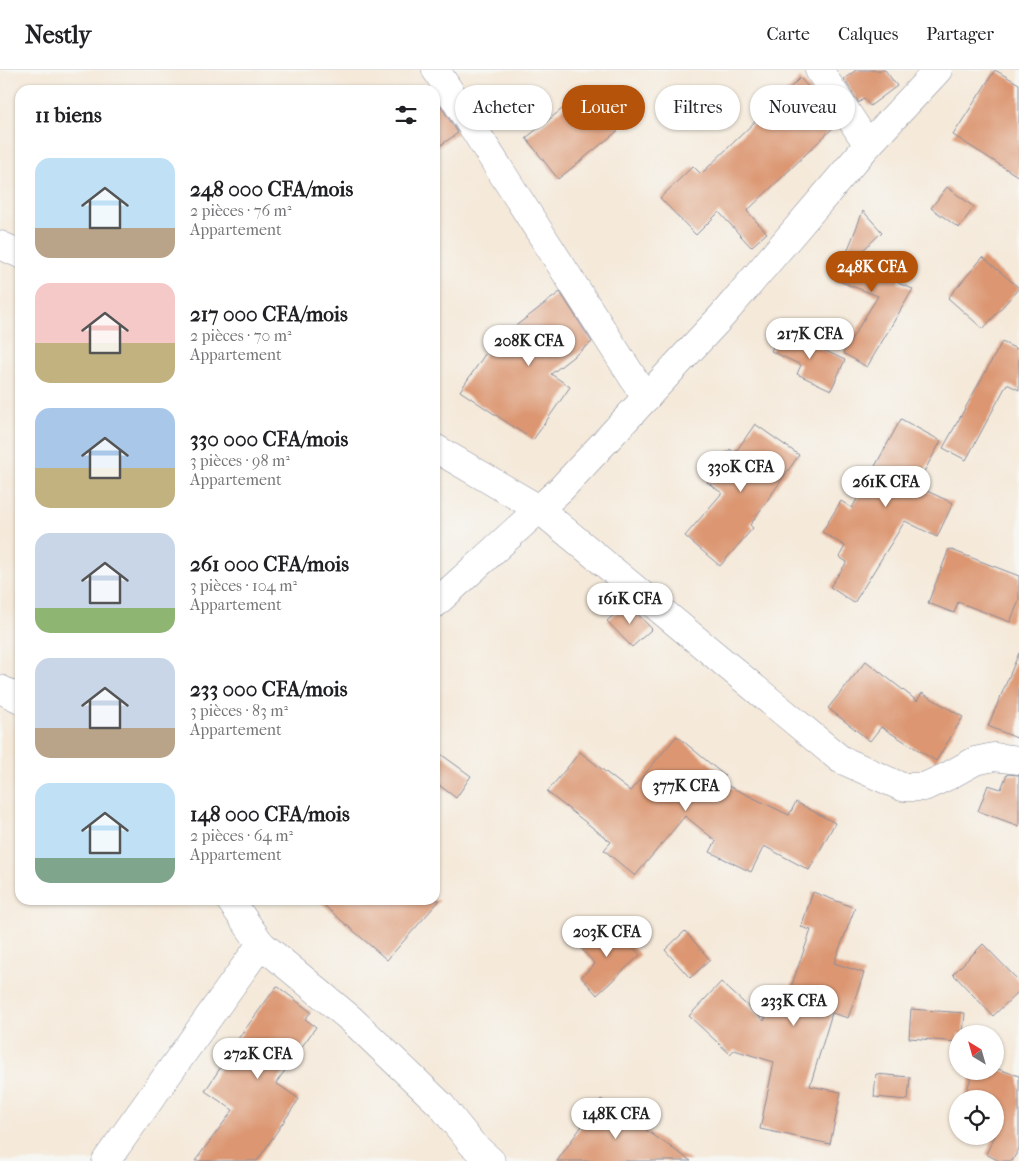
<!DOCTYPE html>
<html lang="fr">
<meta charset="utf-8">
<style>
body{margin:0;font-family:"IM FELL French Canon",serif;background:#f2f2f2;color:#202124;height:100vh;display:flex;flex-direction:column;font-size:19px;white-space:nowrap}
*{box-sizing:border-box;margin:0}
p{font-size:16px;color:#757577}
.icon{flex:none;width:28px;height:28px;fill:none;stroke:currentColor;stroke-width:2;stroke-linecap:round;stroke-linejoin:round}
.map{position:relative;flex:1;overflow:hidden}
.details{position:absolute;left:15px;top:15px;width:425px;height:820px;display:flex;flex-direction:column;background:#fff;border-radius:15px;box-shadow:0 1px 4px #0004}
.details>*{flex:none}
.top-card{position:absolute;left:455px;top:15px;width:475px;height:45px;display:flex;gap:10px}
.needle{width:32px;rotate:323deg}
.tools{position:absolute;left:949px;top:955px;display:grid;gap:10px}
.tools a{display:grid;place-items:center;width:55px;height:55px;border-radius:50%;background:#fff;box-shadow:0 1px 4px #0004;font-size:25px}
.price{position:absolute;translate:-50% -42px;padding:0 11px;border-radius:18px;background:#fff;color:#222;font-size:16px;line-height:32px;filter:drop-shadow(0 1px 2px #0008)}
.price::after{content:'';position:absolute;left:50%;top:30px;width:15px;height:11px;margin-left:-8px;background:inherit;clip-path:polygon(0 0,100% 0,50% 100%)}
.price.on{background:#b45309;color:#fff}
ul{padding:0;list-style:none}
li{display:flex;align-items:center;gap:15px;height:125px;padding:0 20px}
li span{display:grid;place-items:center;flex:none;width:140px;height:100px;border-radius:15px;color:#555}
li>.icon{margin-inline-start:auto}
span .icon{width:60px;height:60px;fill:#fffc;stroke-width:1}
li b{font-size:21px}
h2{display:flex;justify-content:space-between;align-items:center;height:60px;padding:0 20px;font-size:21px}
.pill{padding:0 18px;border-radius:22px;background:#fff;box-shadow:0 1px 4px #0004;font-size:18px;line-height:45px}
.pill.on{background:#b45309;color:#fff}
header{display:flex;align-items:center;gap:30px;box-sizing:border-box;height:70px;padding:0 25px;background:#fff;border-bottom:1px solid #e0e0e0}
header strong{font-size:24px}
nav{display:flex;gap:28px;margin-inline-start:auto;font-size:18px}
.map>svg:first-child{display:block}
</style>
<header>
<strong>Nestly</strong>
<nav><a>Carte</a><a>Calques</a><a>Partager</a></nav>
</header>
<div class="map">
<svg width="1019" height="1091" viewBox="0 0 1019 1091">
<rect width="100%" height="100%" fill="#f6f6f2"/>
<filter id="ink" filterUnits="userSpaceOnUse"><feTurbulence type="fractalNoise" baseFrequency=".02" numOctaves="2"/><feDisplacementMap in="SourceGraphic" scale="10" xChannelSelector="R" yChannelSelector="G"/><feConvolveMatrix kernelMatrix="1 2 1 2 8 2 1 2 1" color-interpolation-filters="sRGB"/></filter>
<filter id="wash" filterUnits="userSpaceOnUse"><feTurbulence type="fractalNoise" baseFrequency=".0096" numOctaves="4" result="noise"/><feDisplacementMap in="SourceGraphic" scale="20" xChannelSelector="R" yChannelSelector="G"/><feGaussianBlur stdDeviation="1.12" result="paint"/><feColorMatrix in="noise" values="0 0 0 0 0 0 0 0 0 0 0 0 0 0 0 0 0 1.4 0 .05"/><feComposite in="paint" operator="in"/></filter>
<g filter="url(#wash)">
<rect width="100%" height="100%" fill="#f5e9d9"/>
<g id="blocks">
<g fill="#dc9772">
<polygon points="856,0 885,0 897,16 870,36 864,28 859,33 844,9"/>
<polygon points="995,0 1019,14 1019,107 953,65"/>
<polygon points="800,8 818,28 836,55 747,141 767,163 751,177 719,142 696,165 660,128 693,96 701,104"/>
<polygon points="587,19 620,59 558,109 526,68"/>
<polygon points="435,27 458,63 435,79"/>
<polygon points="947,117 974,137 959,158 931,138"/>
<polygon points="863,141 882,162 858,185 902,201 898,213 913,219 867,297 843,283 878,226 836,210"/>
<polygon points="983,187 1019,218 983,259 948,228"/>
<polygon points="560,222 592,272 551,304 570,317 533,370 460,321 492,274"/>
<polygon points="782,260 845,290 831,320 797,304 801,295 771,281"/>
<polygon points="1002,272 1019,280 1019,320 1007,314 966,390 943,378"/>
<polygon points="901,349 941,371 916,416 953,433 937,467 905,451 854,533 830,517 847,492 839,487 845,476 822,462 841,431 852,438"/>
<polygon points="755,354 799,385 750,455 753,458 720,496 685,466 722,423 707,412 730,379 735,383"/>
<polygon points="949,479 1019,506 1019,531 1010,552 958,532 954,543 928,533"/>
<polygon points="627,533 652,559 632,577 607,551"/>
<polygon points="1019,583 1019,669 988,656"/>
<polygon points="866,591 917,631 922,623 963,647 936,691 881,657 870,671 828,638"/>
<polygon points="677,666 725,706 720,712 789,745 796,732 835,753 809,800 764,776 751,802 710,782 716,771 685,746 635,806 604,780 611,772 547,722 580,682 630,721"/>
<polygon points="435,680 471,706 456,728 435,712"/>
<polygon points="1007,704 1019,705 1019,756 978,741 988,715 1001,719"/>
<polygon points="813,822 855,838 834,893 864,903 848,948 832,943 810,1016 841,1022 830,1074 760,1059 774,992 734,980 730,984 689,946 721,912 764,951 768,939 782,943 811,860 801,857"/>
<polygon points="318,830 440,830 387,890"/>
<polygon points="609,852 640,885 597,925 581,907 595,894 581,878"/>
<polygon points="685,861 710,890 690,908 665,880"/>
<polygon points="983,874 1019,911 1019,921 993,946 953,904"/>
<polygon points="277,916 311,942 305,949 316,957 276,1013 299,1029 257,1091 195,1091 233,1040 205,1021 236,974 235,973"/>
<polygon points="911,939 965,943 963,964 958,964 958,972 909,968"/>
<polygon points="995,998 1019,1006 1019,1079 1012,1091 999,1091 986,1084 995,1066 995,1029 964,1029 973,1001 995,1001"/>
<polygon points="876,1004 910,1007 908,1030 874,1027"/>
<polygon points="601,1029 691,1091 557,1091"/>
</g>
</g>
</g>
<g filter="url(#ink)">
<use href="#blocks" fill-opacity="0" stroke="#888c9c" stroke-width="1"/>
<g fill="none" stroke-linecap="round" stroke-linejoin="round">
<defs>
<g id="minor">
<polyline points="436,0 646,328"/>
<polyline points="819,0 868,75"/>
<polyline points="0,175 20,184"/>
<polyline points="435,378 539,439 840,689 902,717 924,717 948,706 975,691 994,687 1019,690"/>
<polyline points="435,534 561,419 721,247 868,75 938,0"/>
<polyline points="0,619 20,629"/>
<polyline points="230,830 261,874 352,950 441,1035 472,1074 491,1091"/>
<polyline points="106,1091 261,874"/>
</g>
</defs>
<use href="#minor" stroke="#888c9c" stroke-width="29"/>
<use href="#minor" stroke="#fff" stroke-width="28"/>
</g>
</g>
</svg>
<div class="tools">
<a><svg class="needle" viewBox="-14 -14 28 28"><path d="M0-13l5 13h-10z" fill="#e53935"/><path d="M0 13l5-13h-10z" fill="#757577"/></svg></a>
<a><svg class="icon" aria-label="locate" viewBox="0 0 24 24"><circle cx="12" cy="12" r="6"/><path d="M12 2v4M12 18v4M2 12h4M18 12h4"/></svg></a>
</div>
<b class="price on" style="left:872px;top:223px">248K CFA</b>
<b class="price" style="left:810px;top:290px">217K CFA</b>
<b class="price" style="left:529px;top:297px">208K CFA</b>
<b class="price" style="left:741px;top:423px">330K CFA</b>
<b class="price" style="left:886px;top:438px">261K CFA</b>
<b class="price" style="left:630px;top:555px">161K CFA</b>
<b class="price" style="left:686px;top:742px">377K CFA</b>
<b class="price" style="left:607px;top:888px">203K CFA</b>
<b class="price" style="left:794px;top:957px">233K CFA</b>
<b class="price" style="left:258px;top:1010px">272K CFA</b>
<b class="price" style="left:616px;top:1070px">148K CFA</b>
<div class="top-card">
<a class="pill">Acheter</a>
<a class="pill on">Louer</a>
<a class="pill">Filtres</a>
<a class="pill">Nouveau</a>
</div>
<section class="details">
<h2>11 biens<svg class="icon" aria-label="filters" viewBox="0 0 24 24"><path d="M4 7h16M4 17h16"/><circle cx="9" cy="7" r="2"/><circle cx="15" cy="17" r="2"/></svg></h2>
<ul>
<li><span style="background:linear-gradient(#bfe0f5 70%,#b9a48a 0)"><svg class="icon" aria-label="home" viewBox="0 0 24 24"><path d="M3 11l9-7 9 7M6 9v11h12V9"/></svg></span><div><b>248 000 CFA/mois</b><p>2 pièces · 76 m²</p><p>Appartement</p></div></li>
<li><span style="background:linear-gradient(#f6c9c9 60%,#c2b280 0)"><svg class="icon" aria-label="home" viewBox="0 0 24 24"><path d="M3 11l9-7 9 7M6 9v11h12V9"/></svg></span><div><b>217 000 CFA/mois</b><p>2 pièces · 70 m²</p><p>Appartement</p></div></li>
<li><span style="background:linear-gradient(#a9c7e8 60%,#c2b280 0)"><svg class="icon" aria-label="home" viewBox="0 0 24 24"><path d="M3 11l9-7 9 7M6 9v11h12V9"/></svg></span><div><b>330 000 CFA/mois</b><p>3 pièces · 98 m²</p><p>Appartement</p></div></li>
<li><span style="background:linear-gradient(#c9d6e8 75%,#8fb573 0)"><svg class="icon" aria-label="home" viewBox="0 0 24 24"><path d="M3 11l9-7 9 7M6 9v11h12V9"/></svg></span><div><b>261 000 CFA/mois</b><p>3 pièces · 104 m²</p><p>Appartement</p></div></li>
<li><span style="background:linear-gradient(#c9d6e8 70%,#b9a48a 0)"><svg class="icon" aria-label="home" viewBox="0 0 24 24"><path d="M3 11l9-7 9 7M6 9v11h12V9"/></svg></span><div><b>233 000 CFA/mois</b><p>3 pièces · 83 m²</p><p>Appartement</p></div></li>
<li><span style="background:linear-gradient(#bfe0f5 75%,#7fa58c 0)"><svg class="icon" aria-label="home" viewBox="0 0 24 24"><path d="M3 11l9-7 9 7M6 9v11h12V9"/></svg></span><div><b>148 000 CFA/mois</b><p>2 pièces · 64 m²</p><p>Appartement</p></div></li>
</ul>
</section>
</div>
